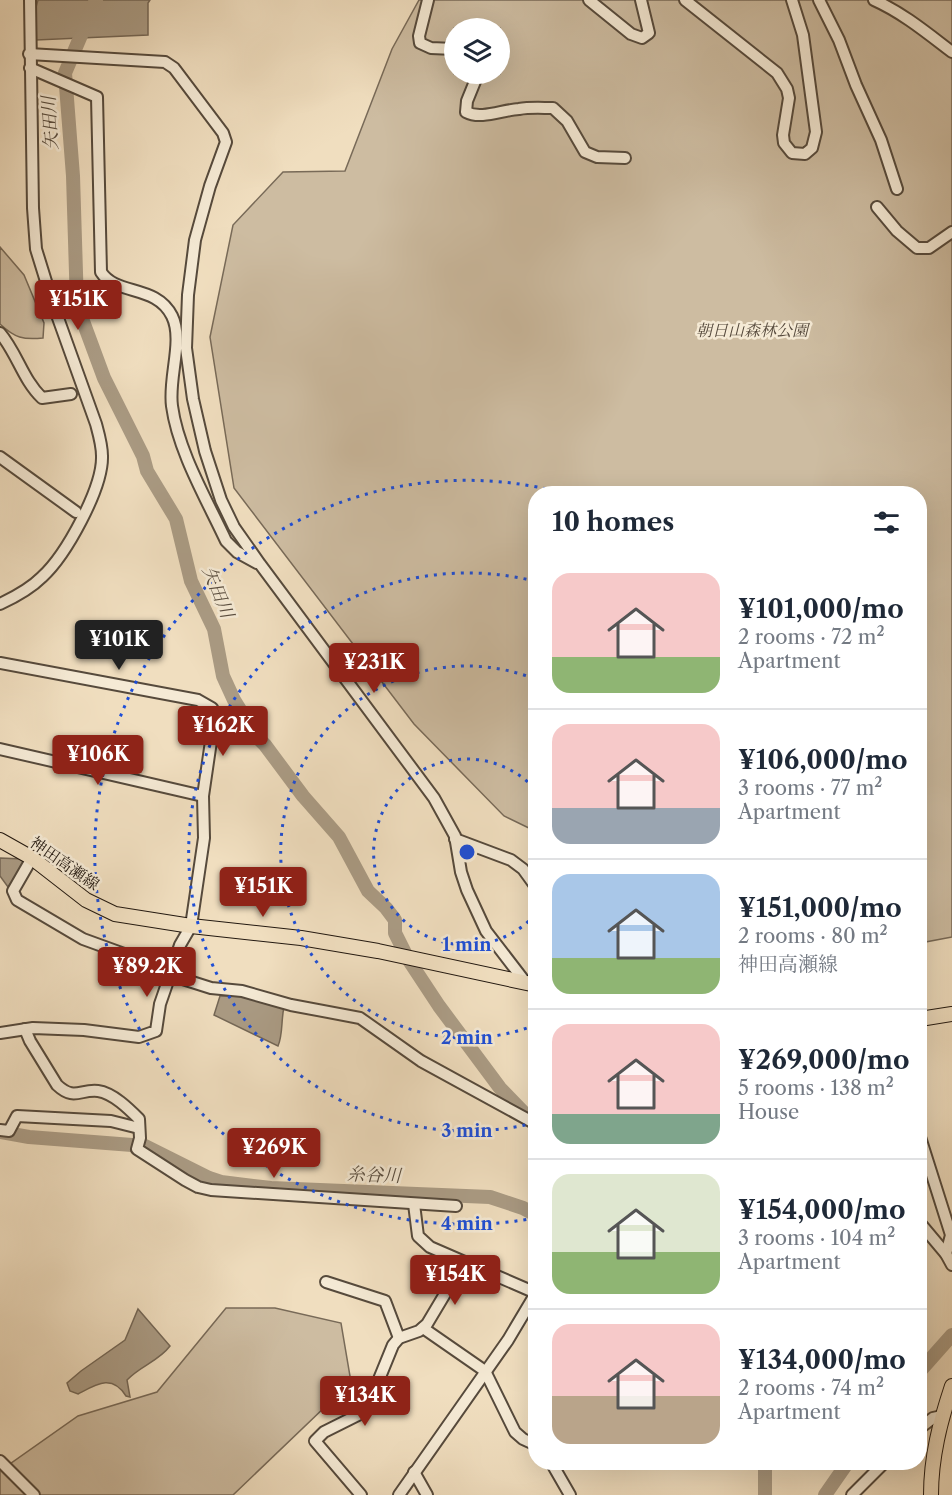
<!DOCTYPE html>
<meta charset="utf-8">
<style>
body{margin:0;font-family:"Libre Caslon Text","Noto Serif JP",serif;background:#f2f2f3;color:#1f2937;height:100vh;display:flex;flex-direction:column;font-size:22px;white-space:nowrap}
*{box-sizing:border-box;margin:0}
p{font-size:20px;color:#747a83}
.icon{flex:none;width:33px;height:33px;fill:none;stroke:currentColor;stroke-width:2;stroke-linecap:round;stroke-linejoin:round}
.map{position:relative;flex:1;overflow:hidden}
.panel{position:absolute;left:528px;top:486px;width:399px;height:984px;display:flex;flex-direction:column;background:#fff;border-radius:24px;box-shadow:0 6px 24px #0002}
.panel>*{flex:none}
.buttons{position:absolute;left:444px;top:18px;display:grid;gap:12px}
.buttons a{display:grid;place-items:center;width:66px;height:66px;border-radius:50%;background:#fff;box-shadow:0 6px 24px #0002;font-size:30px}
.price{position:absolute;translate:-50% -51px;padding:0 14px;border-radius:6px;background:#8f2418;color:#fff;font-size:20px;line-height:39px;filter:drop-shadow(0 2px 3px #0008)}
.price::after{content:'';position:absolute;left:50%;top:36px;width:18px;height:14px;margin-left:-9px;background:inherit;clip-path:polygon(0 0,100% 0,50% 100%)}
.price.active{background:#222;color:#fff}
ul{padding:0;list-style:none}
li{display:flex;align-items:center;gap:18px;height:150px;padding:0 24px}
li+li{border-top:2px solid #e0e1e3}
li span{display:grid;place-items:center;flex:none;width:168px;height:120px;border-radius:18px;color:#555}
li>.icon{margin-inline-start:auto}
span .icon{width:72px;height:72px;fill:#fffc;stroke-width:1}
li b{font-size:26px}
h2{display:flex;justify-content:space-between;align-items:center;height:72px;padding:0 24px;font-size:26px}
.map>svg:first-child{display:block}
</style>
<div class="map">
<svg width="952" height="1495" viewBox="0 0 952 1495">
<rect width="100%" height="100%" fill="#f0debf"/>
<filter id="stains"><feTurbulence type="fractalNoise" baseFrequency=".00333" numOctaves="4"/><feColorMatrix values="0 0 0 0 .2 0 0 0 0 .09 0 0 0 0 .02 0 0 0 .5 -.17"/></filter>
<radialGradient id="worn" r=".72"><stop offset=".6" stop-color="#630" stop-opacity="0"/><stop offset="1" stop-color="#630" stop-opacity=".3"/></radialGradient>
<g fill="#cdbca1" stroke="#786a58" stroke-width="1.5" fill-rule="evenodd">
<path d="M419,0H952V937L920,943V494H536L535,831L504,816L414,724L234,488L210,337L233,225L283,172L345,171L392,49ZM454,28H500V74H454Z"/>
<path d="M0,247L24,275L44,323L43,338C23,340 15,338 0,324Z"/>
<polygon points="226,1308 275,1308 341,1323 351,1382 233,1495 0,1495 0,1471 78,1416 157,1392"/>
</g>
<g fill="#aa9b84" stroke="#746756" stroke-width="1.5">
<polygon points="38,0 150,0 148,3 148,35 36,40 36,7"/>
<polygon points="0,858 23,859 23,866 8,887 0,876"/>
<path d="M220,996H242L284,1007C281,1020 283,1035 278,1046L214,1015Z"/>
<path d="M138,1309L170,1346C159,1361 140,1366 127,1380L130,1397L126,1396C112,1374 97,1384 78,1394L70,1391L67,1383L81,1371L125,1340Z"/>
</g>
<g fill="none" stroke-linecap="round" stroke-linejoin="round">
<g stroke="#aa9b84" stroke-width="14">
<polyline points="96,0 65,73 73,176 77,305 104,378 143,456 147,471 176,519 191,581 214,629 223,676 234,700 257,737 265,745 303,796 339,837 368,891 386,908 395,920 395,933 408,959 439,1006 500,1088 532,1121"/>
<polyline points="0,1132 29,1137 145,1146 209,1178 221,1182 271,1188 490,1197 523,1208 536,1215"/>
<polyline points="920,1371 952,1335"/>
<polyline points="765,1495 765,1462"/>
<polyline points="825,1495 848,1462"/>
</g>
<defs>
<g id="minor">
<polyline points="428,0 419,36 420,43 431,48 454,49"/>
<polyline points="589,0 631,34 642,38 649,33 641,0"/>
<polyline points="685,0 777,73 787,89 789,98 783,135 784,143 792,153 805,154 812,148 816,132 803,35 792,0"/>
<polyline points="819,0 839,40 856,85 881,140 897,189"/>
<path d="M874,0C903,13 927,33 952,52"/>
<polyline points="29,54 165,62 174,68 223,133 226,142 210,186 195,240 188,295 186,348 193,399 205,451 221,500 234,527 260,564 434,798 455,836 461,872 467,890 486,931 526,983"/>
<path d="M30,68L97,97L101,272C116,296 156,284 172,316C184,340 168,378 172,406C178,451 207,500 226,541L237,552L257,563"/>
<path d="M478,74L467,101L466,112C481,120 502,110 519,109C530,107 542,108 553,108L567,121L585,152L597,157L625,158"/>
<polyline points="877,207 897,231 917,248 929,248 952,232"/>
<path d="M0,333C17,353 23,380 42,398L71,394"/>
<polyline points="0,457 76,512"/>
<path d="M0,604C15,597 30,589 42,577C66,555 103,488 102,456C102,445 99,435 96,424L53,304L36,249L33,208L30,0"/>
<polyline points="0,663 198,700 212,708 215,714 203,796 204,838 191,926 180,945 170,975 211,988 242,991 291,1005 360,1018 421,1061 536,1124"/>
<polyline points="0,749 203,796"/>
<polyline points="455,839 511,860 523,869 536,887"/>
<path d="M25,1029L30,1041L57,1085C74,1101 80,1089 98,1091C113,1093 129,1109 139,1119L140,1138L137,1149L185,1180L198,1187L211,1190L456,1206"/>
<polyline points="0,1033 33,1028 84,1030 139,1037 156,1031 160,1004 170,975 160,967 83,939 17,900 13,891 32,858"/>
<polyline points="0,1130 9,1131 17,1116 111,1121 139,1128"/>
<polyline points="920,1137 951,1235 946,1254"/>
<polyline points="414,1204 418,1236 430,1247 536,1293"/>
<polyline points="920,1223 946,1254 952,1265"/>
<polyline points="326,1282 385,1301 399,1338"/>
<polyline points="423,1328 485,1371 515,1432 523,1439 536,1445"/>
<polyline points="920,1428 933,1418 942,1416"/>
<polyline points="0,1461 34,1495"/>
<polyline points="551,1462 570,1495"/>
<polyline points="414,1472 427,1495"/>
<polyline points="361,1495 315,1441 324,1432 358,1415 373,1394 393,1345 399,1338 419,1331 427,1324 464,1262"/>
<polyline points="399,1495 508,1340 536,1293"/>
<polyline points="852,1495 885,1462"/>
</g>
<g id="major">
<polyline points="0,840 32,858 86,900 115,914 191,926 301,938 378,951 536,985"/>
<polyline points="920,1019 952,1014"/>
<path d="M931,1495C931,1457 940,1422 952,1386"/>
</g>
</defs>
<use href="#minor" stroke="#564a3c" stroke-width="14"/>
<use href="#major" stroke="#221810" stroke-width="16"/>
<use href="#minor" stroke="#f5ead5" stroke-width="10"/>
<use href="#major" stroke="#f0debf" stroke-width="14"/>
</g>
<g fill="none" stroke="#1d4ed8" stroke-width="3" stroke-dasharray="3 6">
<path d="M535 915A93 93 0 1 1 535 789"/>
<path d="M535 1025A186 186 0 1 1 535 679"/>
<path d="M534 1123A279 279 0 1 1 534 581"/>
<path d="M535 1218A372 372 0 1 1 563 493"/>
</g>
<g text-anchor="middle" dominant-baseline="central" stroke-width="5" stroke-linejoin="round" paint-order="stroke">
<g font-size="16" font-style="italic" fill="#55493c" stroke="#f5ead5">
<text x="752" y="330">朝日山森林公園</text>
</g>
<g font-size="16" fill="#221810" stroke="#f5ead5">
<text transform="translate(65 863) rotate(35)">神田高瀬線</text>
</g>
<g font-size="18" font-style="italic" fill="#584c3e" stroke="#f5ead5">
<text transform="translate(50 123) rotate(-93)">矢田川</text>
<text transform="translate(218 592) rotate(68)">矢田川</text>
<text transform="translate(374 1175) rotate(2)">糸谷川</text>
</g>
</g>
<circle cx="467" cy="852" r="9" fill="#1d4ed8" stroke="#f5ead5" stroke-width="3"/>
<g font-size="18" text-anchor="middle" font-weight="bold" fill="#1d4ed8" stroke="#f5ead5" stroke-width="5" stroke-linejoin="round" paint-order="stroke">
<text x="467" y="951">1 min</text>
<text x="467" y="1044">2 min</text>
<text x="467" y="1137">3 min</text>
<text x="467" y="1230">4 min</text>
</g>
<rect width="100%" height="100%" filter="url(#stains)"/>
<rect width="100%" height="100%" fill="url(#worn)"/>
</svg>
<div class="buttons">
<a><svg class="icon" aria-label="layers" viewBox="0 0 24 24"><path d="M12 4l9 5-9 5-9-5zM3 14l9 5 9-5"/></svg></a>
</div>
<b class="price" style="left:78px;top:331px">¥151K</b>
<b class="price active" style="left:119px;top:671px">¥101K</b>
<b class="price" style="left:374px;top:694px">¥231K</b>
<b class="price" style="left:223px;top:757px">¥162K</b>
<b class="price" style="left:98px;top:786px">¥106K</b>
<b class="price" style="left:263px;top:918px">¥151K</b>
<b class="price" style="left:147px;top:998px">¥89.2K</b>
<b class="price" style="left:274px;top:1179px">¥269K</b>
<b class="price" style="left:455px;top:1306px">¥154K</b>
<b class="price" style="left:365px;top:1427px">¥134K</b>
<section class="panel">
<h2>10 homes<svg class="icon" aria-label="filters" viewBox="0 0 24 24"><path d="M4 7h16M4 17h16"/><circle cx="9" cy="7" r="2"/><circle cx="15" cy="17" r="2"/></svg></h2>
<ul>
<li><span style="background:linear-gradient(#f6c9c9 70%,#8fb573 0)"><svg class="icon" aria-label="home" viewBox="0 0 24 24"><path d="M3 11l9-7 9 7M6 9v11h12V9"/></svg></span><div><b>¥101,000/mo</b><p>2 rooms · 72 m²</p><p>Apartment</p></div></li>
<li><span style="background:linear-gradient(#f6c9c9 70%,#9aa5b1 0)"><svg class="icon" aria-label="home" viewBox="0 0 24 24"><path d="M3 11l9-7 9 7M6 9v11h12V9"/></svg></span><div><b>¥106,000/mo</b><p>3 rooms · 77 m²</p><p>Apartment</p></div></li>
<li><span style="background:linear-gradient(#a9c7e8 70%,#8fb573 0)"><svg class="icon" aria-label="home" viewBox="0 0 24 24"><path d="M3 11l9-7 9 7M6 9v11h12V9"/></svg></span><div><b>¥151,000/mo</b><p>2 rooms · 80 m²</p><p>神田高瀬線</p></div></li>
<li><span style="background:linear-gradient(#f6c9c9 75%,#7fa58c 0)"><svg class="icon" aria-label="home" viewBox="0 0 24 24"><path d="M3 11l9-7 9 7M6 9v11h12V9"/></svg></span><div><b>¥269,000/mo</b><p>5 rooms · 138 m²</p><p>House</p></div></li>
<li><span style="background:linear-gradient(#dfe7d0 65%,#8fb573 0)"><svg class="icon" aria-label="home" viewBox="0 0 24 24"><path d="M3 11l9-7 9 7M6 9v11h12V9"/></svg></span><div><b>¥154,000/mo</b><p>3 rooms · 104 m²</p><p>Apartment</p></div></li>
<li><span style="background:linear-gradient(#f6c9c9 60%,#b9a48a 0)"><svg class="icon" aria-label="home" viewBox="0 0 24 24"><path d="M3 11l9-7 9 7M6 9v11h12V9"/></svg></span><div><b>¥134,000/mo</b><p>2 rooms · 74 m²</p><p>Apartment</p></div></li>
</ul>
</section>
</div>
